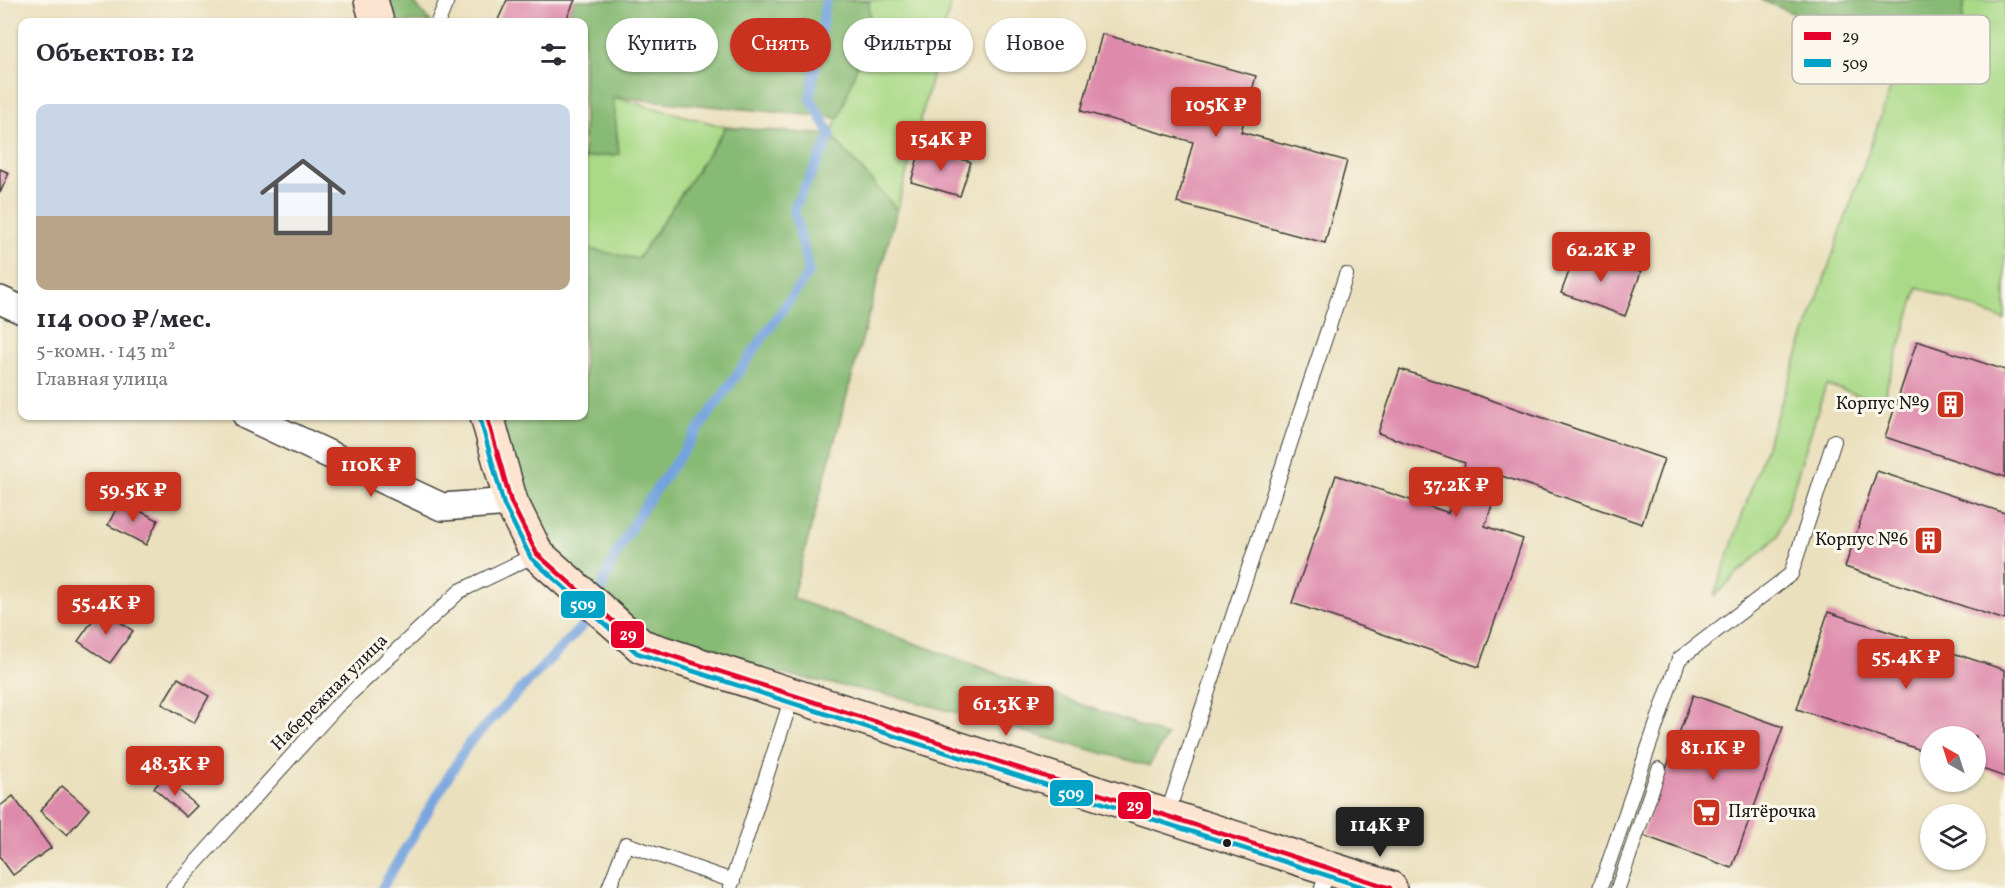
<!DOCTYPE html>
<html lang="ru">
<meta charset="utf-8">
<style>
body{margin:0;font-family:Vollkorn,serif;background:#f2f2f3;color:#2b2b33;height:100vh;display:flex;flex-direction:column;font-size:22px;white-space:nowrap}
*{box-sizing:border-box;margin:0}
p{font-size:20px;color:#7c7c81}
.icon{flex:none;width:33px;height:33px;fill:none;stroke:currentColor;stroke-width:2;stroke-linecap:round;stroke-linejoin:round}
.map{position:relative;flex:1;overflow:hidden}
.drawer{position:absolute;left:18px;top:18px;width:570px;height:402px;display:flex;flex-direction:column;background:#fff;border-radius:12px;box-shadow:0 2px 4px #0004}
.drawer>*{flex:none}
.banner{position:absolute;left:606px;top:18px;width:570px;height:54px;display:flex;gap:12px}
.needle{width:39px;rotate:321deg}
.controls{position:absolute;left:1920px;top:726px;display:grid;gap:12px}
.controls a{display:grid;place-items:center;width:66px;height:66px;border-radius:50%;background:#fff;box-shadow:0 2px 4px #0004;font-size:30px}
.price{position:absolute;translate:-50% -51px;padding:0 14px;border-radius:6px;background:#c8321e;color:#fff;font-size:20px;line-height:39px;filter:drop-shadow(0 2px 3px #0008)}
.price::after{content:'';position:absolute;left:50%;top:36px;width:18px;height:14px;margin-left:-9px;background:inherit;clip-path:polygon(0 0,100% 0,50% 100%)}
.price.selected{background:#222;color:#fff}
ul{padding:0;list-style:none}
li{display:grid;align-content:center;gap:12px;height:318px;padding:0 18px}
li span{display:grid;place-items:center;height:186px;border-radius:12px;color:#555}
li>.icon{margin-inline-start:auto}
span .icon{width:108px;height:108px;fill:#fffc;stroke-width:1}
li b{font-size:26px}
h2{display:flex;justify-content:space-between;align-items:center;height:72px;padding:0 18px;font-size:26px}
.tag{padding:0 21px;border-radius:27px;background:#fff;box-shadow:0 2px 4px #0004;font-size:21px;line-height:54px}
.tag.selected{background:#c8321e;color:#fff}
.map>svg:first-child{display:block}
</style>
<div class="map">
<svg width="2005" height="888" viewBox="0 0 2005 888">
<rect width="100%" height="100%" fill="#fbf7ec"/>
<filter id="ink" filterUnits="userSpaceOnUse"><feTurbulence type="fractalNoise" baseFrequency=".0167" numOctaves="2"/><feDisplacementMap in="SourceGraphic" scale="12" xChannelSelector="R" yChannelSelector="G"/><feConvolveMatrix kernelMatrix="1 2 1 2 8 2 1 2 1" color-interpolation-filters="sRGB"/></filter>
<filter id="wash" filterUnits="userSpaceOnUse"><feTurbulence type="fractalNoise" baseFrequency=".008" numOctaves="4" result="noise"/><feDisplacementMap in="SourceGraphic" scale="24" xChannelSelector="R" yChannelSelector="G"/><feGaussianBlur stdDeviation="1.35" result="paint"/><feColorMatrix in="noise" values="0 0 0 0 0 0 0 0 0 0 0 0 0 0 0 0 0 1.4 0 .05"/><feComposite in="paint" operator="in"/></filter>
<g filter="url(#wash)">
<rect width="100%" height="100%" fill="#eae0bd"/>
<g fill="#aada88" stroke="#637b52" stroke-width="1.5">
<polygon points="869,0 952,0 897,210 831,135 870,29"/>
<polygon points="1965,0 2005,0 2005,320 1918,287 1882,402 1826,385 1778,536 1714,596 1901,58 1960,38"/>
<polygon points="613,97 726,127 637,260 584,248 584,158 619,154"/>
</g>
<g fill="#87ba74" stroke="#526b48" stroke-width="1.5">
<polygon points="371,0 412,0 431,22 378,22"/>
<polygon points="575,0 869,0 870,29 839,118 613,97 619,154 584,158 584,22 565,22"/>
<polygon points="1761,0 1965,0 1960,38 1901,58"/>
<polygon points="726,127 831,135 897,210 792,598 1167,736 1149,766 899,697 641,646 537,554 487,416 584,416 584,248 638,259"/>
</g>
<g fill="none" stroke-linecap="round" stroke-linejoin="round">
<polyline stroke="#75a3de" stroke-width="10" points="382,888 468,744 587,621 615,556 639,514 809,272 794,208 831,135 810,98 826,0"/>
</g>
<g id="blocks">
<g fill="#de8aab">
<polygon points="507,0 575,0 565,22 497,22"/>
<polygon points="1102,34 1256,76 1241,132 1347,161 1325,243 1177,203 1193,142 1081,111"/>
<polygon points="921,147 971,162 960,196 911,182"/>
<polygon points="0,169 9,173 0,193"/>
<polygon points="1577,250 1641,272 1625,316 1561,293"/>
<polygon points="1917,341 2005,370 2005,477 1885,437"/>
<polygon points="1400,369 1664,459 1642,524 1502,476 1485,526 1523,539 1479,667 1292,603 1336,475 1449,513 1465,463 1378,433"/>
<polygon points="1877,471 2005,513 2005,620 1845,567"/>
<polygon points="120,501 158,520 146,545 108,525"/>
<polygon points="101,609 133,631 110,663 78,641"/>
<polygon points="1828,612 2005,670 2005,777 1976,767 1976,736 1930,736 1930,753 1797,709"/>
<polygon points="178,678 209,696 194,723 162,704"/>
<polygon points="1693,695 1783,727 1732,868 1642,835"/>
<polygon points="164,777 197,806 186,817 154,788"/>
<polygon points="62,786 89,809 67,835 40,811"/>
<polygon points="13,796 51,848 13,875 0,857 0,806"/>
</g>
</g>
</g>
<g filter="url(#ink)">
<use href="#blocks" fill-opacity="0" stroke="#3b3934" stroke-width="1.5"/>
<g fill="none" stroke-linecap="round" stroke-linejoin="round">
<defs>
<g id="lane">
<polyline points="438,22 447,0"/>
<polyline points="1167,815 1346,275"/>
<polyline points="173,888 336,707 460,591 537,554"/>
<polyline points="609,888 626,844 733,881"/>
<polyline points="730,888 793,694"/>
<polyline points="1322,888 1329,868"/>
<polyline points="1600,888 1679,659 1791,574 1834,441"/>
<polyline points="1618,888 1659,769"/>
</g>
<g id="street">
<polyline points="0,300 22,310"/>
<polyline points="247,416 442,507 511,502"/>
</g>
<g id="secondary">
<polyline points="371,0 377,22"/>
<polyline points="487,416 511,502 537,554 641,646 1390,888"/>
</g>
</defs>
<use href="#lane" stroke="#3b3934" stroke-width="16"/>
<use href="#street" stroke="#3b3934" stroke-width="30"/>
<use href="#secondary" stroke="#3b3934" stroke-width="36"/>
<use href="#lane" stroke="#fff" stroke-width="14"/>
<use href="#street" stroke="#fff" stroke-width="27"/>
<use href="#secondary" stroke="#fde4d1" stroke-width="33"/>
<defs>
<polyline id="bus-1" points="487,416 511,502 537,554 641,646 1390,888"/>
<polyline id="bus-2" points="480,418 504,505 531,558 637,653 1366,888"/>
</defs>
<use href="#bus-1" stroke="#fbf7ec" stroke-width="9"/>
<use href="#bus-2" stroke="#fbf7ec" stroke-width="9"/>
<use href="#bus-1" stroke="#e4002b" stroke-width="4.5"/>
<use href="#bus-2" stroke="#01a2c5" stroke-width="4.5"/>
</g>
</g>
<defs>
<symbol id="building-square" viewBox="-11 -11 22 22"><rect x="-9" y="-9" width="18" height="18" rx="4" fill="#c8321e" stroke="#fbf7ec"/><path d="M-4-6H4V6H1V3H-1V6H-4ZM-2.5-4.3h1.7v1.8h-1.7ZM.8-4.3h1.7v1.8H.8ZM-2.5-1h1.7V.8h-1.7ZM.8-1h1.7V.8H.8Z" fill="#fff"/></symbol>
<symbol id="supermarket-square" viewBox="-11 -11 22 22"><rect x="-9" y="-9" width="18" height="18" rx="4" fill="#c8321e" stroke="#fbf7ec"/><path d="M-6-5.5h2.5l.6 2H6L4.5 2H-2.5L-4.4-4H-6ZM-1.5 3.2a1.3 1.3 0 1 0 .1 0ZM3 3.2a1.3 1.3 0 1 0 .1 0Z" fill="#fff"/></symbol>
</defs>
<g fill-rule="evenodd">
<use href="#building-square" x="1934" y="388" width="33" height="33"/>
<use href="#building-square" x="1912" y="524" width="33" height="33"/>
<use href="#supermarket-square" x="1690" y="796" width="33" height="33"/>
</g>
<circle fill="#1c1c1c" stroke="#fbf7ec" stroke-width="2" cx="1227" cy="843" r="5"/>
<g text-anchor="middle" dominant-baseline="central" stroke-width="6" stroke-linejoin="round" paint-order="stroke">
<g font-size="18" fill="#1c1c1c" stroke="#fbf7ec" text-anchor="end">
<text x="1929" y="404">Корпус №9</text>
<text x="1908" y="540">Корпус №6</text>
<text x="1728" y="812" text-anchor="start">Пятёрочка</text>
</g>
<g font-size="18" fill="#1c1c1c" stroke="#fbf7ec">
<text transform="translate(330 693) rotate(-45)">Набережная улица</text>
</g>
</g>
<rect x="1792" y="15" width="198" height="69" rx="9" fill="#fbf7ec" stroke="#b8b5ae" stroke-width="1.5"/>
<rect x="1804" y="32" width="27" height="8" fill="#e4002b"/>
<rect x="1804" y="59" width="27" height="8" fill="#01a2c5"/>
<g font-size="16" fill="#1c1c1c">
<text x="1842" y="42">29</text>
<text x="1842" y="69">509</text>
</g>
<g stroke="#fbf7ec" stroke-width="2">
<rect x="560" y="590" width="46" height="29" rx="6" fill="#01a2c5"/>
<rect x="610" y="620" width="35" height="29" rx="6" fill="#e4002b"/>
<rect x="1049" y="779" width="45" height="28" rx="6" fill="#01a2c5"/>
<rect x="1117" y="791" width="35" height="29" rx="6" fill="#e4002b"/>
</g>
<g font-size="16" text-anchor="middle" font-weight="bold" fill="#fff">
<text x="583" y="610">509</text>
<text x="628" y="640">29</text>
<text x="1071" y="799">509</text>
<text x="1135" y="811">29</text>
</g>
</svg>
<div class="controls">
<a><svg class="needle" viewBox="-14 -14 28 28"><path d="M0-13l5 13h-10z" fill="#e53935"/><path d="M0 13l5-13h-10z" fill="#7c7c81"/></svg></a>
<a><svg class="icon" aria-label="layers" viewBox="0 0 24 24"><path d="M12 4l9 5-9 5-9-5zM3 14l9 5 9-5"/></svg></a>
</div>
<b class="price" style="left:1216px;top:138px">105K ₽</b>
<b class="price" style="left:941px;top:172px">154K ₽</b>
<b class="price" style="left:1601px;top:283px">62.2K ₽</b>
<b class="price" style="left:371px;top:498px">110K ₽</b>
<b class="price" style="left:1456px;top:518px">37.2K ₽</b>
<b class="price" style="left:133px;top:523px">59.5K ₽</b>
<b class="price" style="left:106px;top:636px">55.4K ₽</b>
<b class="price" style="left:1906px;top:690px">55.4K ₽</b>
<b class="price" style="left:1006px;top:737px">61.3K ₽</b>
<b class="price" style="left:1713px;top:781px">81.1K ₽</b>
<b class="price" style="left:175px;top:797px">48.3K ₽</b>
<b class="price selected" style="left:1380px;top:858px">114K ₽</b>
<div class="banner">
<a class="tag">Купить</a>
<a class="tag selected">Снять</a>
<a class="tag">Фильтры</a>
<a class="tag">Новое</a>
</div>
<section class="drawer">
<h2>Объектов: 12<svg class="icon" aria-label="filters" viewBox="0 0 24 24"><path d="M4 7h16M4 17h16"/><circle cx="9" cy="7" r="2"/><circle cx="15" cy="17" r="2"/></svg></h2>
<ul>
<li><span style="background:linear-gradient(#c9d6e8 60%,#b9a48a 0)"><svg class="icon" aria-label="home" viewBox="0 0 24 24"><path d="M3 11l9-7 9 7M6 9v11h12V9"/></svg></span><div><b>114 000 ₽/мес.</b><p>5-комн. · 143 m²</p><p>Главная улица</p></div></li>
</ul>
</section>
</div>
